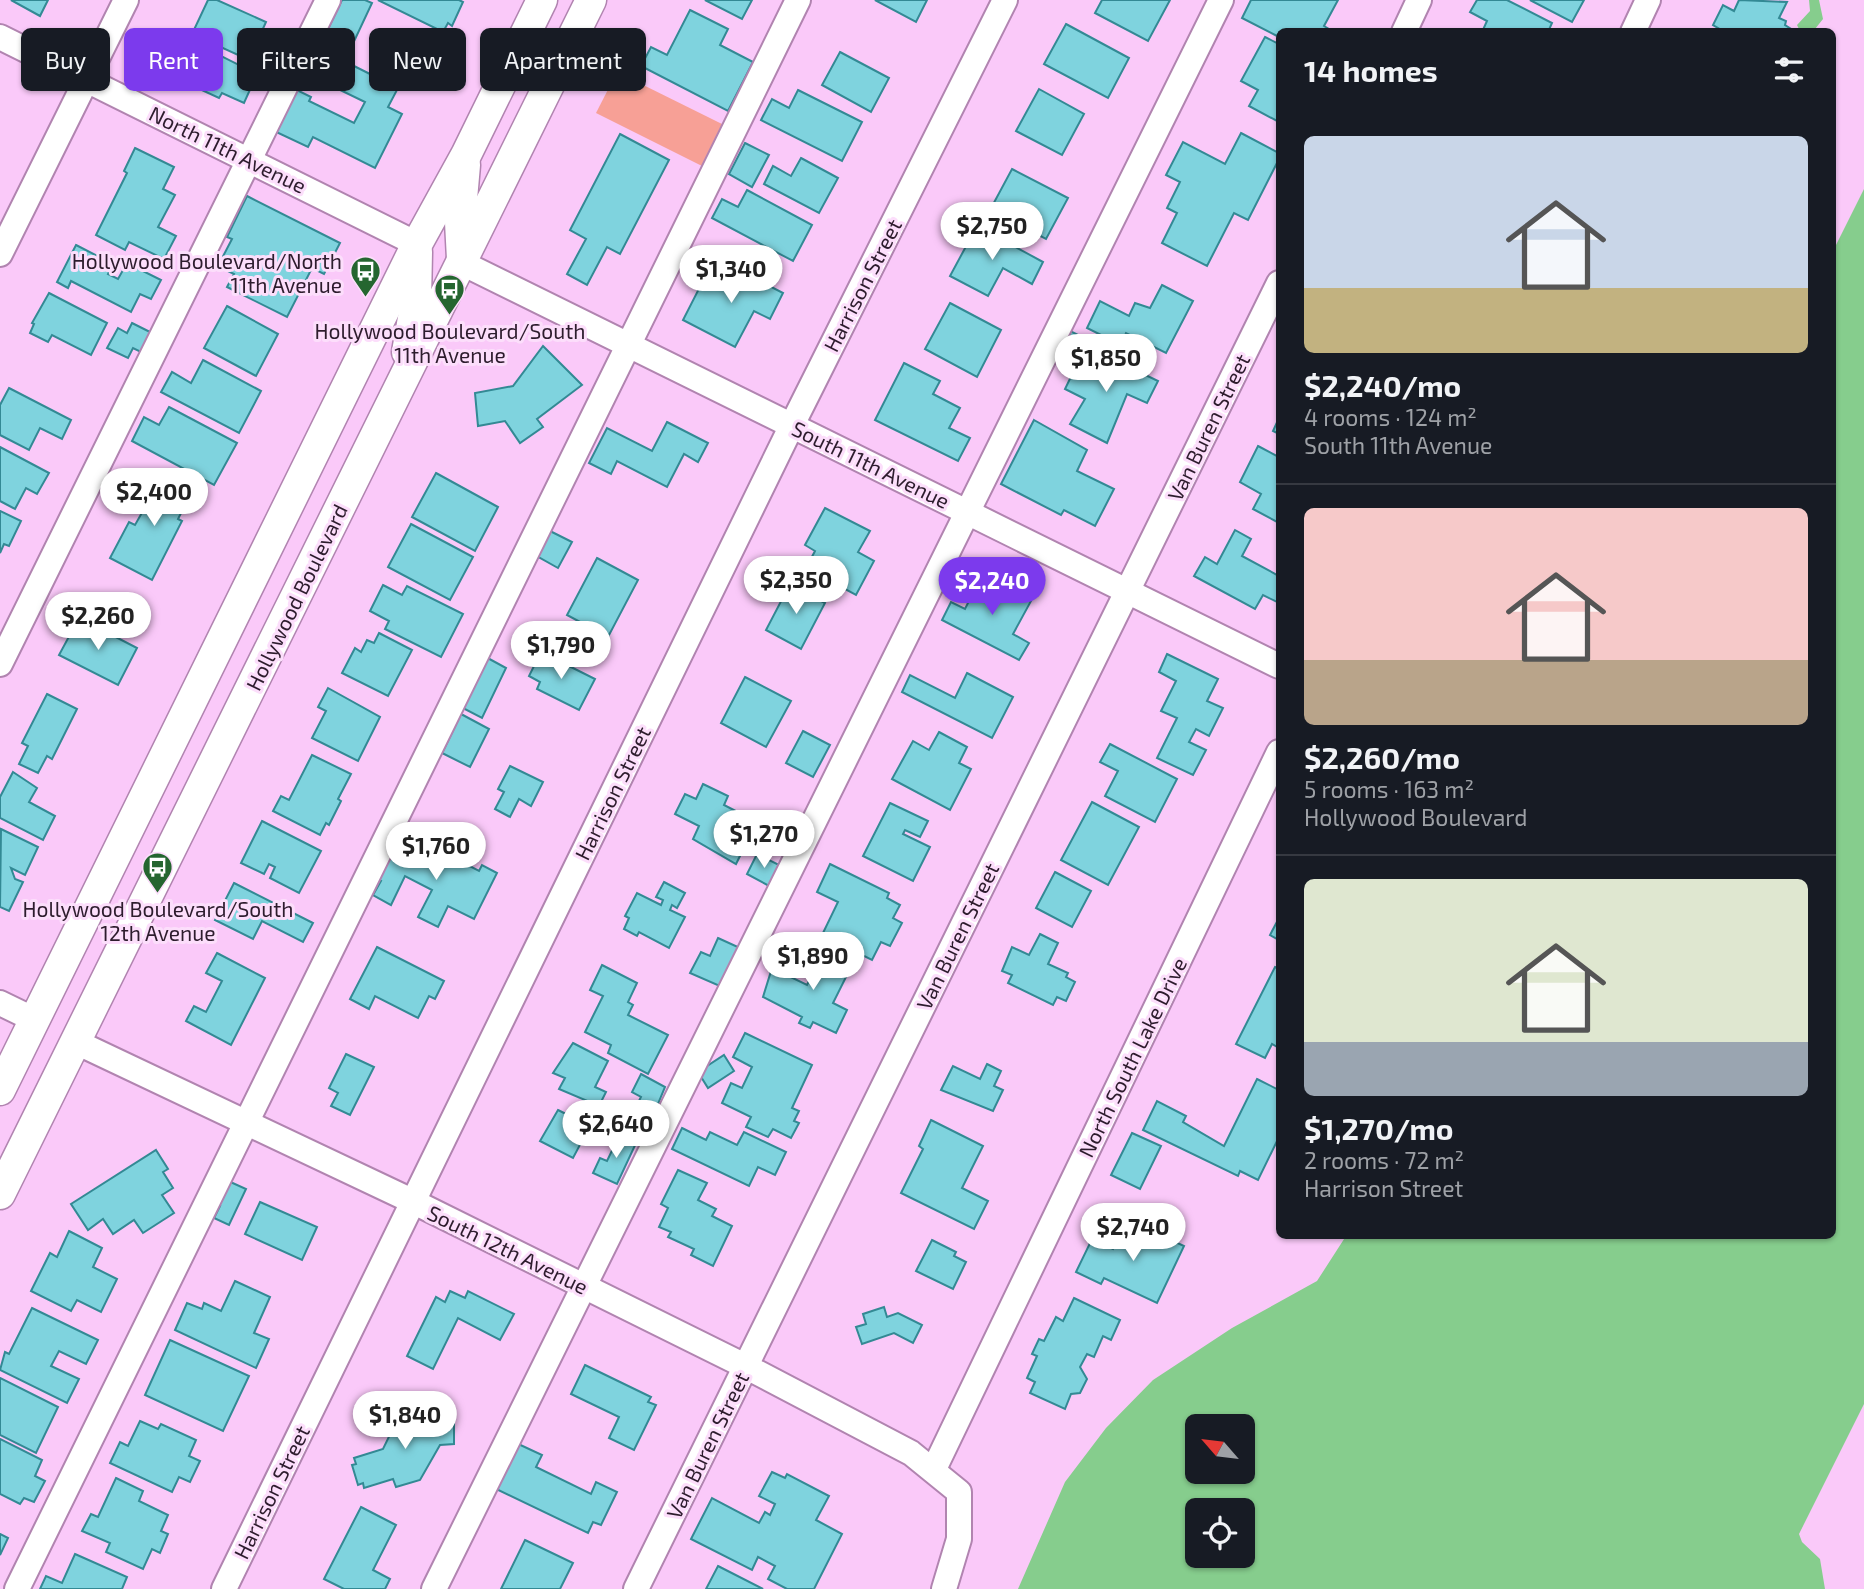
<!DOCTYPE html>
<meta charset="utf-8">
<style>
body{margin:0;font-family:"Exo 2",sans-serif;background:#242831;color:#f1f3f6;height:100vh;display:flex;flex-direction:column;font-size:26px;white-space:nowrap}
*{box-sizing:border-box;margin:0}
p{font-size:23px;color:#9ea1a6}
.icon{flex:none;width:38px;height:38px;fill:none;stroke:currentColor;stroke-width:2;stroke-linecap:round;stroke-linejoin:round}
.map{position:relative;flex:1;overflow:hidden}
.panel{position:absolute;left:1276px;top:28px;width:560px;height:1211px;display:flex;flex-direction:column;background:#171b24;border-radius:10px;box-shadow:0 2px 5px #0004}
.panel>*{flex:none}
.banner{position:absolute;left:21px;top:28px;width:665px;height:63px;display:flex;gap:14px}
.needle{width:46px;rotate:298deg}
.buttons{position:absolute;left:1185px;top:1414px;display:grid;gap:14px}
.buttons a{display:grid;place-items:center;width:70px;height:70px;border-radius:10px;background:#171b24;box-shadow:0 2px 5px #0004;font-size:35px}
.price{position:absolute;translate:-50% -60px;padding:0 16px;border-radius:24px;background:#fff;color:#222;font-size:23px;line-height:46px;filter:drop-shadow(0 2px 4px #0008)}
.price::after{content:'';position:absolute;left:50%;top:42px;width:21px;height:16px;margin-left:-10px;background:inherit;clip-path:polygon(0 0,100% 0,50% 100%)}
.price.selected{background:#7c3aed;color:#fff}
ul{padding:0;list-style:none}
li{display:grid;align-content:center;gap:14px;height:371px;padding:0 28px}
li+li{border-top:2px solid #363941}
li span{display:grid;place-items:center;height:217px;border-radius:10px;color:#555}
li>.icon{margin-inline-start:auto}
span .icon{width:126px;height:126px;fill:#fffc;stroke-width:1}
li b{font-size:30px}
h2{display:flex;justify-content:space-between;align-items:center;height:84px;padding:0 28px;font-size:30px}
.chip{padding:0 24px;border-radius:10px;background:#171b24;box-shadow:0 2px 5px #0004;font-size:24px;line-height:63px}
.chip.selected{background:#7c3aed;color:#fff}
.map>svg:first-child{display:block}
</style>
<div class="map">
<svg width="1864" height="1589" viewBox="0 0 1864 1589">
<rect width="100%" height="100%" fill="#fac9f9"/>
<polygon fill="#f7a096" points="617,72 722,124 702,166 596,113"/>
<g fill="#86cd8d" fill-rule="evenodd">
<polygon points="1809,0 1819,0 1823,19 1815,29 1800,31 1797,25 1810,11"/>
<path d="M1864,189V1404L1799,1534L1802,1542L1820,1559L1825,1589H1018L1065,1482L1106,1428L1153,1380L1232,1328L1317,1281L1346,1236H1832V253ZM1197,1426H1242V1472H1197ZM1197,1510H1242V1556H1197Z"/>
</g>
<g fill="#7fd3de" stroke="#338994" stroke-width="2">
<polygon points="11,0 48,0 40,16"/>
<polygon points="208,0 217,0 266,22 249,60 192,34"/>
<polygon points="342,0 365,0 372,3 350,50 324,37"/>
<polygon points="378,0 459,0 463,2 452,26 448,23 443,32"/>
<polygon points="705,0 752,0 742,19"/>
<polygon points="875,0 927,0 916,22"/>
<polygon points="1102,0 1170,0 1148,41 1095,13"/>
<polygon points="1251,0 1338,0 1324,26 1334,32 1279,32 1279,37 1242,18"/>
<polygon points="1477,0 1507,0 1552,23 1548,32 1482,32 1487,21 1470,12"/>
<polygon points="1530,0 1584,0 1572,22"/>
<polygon points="1739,0 1787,2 1779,18 1786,21 1785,25 1796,32 1725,32 1713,25 1723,5 1734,11"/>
<polygon points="690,10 728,29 720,45 753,62 728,111 641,66 651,47 667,55"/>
<polygon points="1066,24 1129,58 1108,98 1044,64"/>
<polygon points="177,34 257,74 244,103 222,93 219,98 178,79 176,85 158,77"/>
<polygon points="1265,37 1279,44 1279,122 1249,106 1258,90 1241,81"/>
<polygon points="840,52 889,78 871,112 822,85"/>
<polygon points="348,63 398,88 388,107 402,114 375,168 313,137 308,147 272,130 284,106 288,108 297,90 311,97 309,101 354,123 365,102 336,88"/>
<polygon points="1039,89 1084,114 1062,155 1016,131"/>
<polygon points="798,90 862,122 842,161 761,120 772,99 789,108"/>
<polygon points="1241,133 1279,153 1279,159 1248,220 1234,213 1207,266 1162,243 1177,213 1167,208 1180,182 1166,175 1183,142 1225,164"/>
<polygon points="620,134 669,160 620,254 607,247 587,285 567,274 586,239 570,230"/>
<polygon points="745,143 769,155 752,187 729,174"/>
<polygon points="135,148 174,167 163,189 175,195 158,227 176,236 164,259 129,242 125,250 96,235 127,173 124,171"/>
<polygon points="801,158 838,178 819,213 764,184 773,166 791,176"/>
<polygon points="1012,169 1068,198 1046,239 990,210"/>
<polygon points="747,190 812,225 793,261 712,218 722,199 738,207"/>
<polygon points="247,196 340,243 324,274 312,268 287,317 227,287 234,274 218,266 232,239 227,237"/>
<polygon points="977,226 1043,262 1032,284 1003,268 988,296 950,276"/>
<polygon points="76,245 113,264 108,274 118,279 127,263 161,280 151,299 140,294 131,312 71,281 68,288 57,282"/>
<polygon points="737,269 783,293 770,319 754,311 735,347 683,320 708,271 730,283"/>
<polygon points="1162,285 1193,301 1166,353 1126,333 1121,345 1087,328 1100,301 1129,316 1135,303 1150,308"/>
<polygon points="49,293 107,323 91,355 52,335 48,342 30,333 34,324 32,323"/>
<polygon points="950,303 1001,330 977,377 925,349"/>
<polygon points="227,306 278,334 256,376 204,348"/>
<polygon points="132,323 154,334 143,353 133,348 128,358 107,348 118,328 127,333"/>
<polygon points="1066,329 1082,337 1073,355 1056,347"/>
<polygon points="543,346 582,385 537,419 543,427 520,443 505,421 478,426 475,393 513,386"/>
<polygon points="1104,355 1158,381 1147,403 1127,394 1107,443 1070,424 1085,399 1065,389 1079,360 1097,369"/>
<polygon points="203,360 261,391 239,433 161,392 172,372 191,383"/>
<polygon points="904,363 940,381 933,394 960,408 949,428 970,438 958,461 875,420"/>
<polygon points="9,388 71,420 62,439 40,428 29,450 0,435 0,405"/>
<polygon points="169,407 237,443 214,485 132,441 144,417 159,425"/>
<polygon points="1279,418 1279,434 1273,431"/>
<polygon points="1034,420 1087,450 1077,471 1114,489 1095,526 1064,510 1061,515 1001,484"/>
<polygon points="667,422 708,443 698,462 684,454 667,487 617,461 611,474 589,463 607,428 652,451"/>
<polygon points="1258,446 1279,457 1279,523 1253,509 1261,494 1240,482"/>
<polygon points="0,447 49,473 37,494 26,488 15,509 0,501"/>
<polygon points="173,472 196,484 178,519 182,521 152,580 110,558 129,522 135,525 160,481 167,485"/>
<polygon points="436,473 498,507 475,551 412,517"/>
<polygon points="825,508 870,531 858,552 874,561 856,595 806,568 815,551 805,545"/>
<polygon points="0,511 21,521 9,546 4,544 0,553"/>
<polygon points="411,524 473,557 450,600 388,567"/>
<polygon points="548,530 572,542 558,568 535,555"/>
<polygon points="1235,530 1251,539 1242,556 1279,576 1279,603 1263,595 1255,609 1194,576 1205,557 1217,564"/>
<polygon points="597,558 638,580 608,637 567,615"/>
<polygon points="982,575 1031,601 1013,634 1029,643 1019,660 942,620 951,602 965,609"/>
<polygon points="790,584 825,603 801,649 766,630"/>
<polygon points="383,585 402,595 407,586 463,614 441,657 385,629 389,621 370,611"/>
<polygon points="79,618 137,648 118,685 59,655"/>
<polygon points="379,633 412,650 388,696 342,673 355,648 361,652 367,640 374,643"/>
<polygon points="541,652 595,679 579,710 537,689 540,682 529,676"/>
<polygon points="1167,654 1218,679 1207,701 1223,708 1209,736 1196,729 1189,742 1206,750 1193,775 1157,758 1177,718 1161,711 1176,681 1159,672"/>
<polygon points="484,656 506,668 482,718 459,706"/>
<polygon points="967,673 1013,697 992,738 902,692 910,675 955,698"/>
<polygon points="745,677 791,701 766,747 721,723"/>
<polygon points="328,688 380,717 358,761 312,738 326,711 318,707"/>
<polygon points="47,694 77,709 52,759 47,756 38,773 19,764 28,746 22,743"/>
<polygon points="461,714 489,729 470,767 442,753"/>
<polygon points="803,731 830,745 813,777 786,763"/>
<polygon points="939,732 967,747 959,763 971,769 950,810 892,779 913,741 929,750"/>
<polygon points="1110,744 1177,779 1155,822 1105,796 1118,771 1100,762"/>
<polygon points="312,755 351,774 338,799 341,801 329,825 326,823 320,835 273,811 281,796 289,800"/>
<polygon points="510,766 543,782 531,806 519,799 510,817 495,809 504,792 498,789"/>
<polygon points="13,772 37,788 29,802 55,816 43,840 0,818 0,797"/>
<polygon points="703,784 728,796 724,805 757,822 736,864 693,839 699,826 675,814 685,794 696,799"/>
<polygon points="1092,802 1139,827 1108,885 1061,860"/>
<polygon points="890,803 928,821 920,837 905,830 903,834 930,847 913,881 863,856"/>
<polygon points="262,821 321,851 299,893 270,878 275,867 269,864 264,874 241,863"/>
<polygon points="1,829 38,847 25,875 11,868 15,879 23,882 9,911 0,907"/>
<polygon points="434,841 461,855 458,860 479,871 482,865 497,873 474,919 448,906 438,927 418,917 432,890 405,876 391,905 373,895 381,881 373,877 388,848 422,865"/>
<polygon points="757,854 781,866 771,887 747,874"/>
<polygon points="830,864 889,893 887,898 900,905 893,918 902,923 890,946 881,942 872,960 822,935 838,902 817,892"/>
<polygon points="1055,872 1091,891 1072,927 1036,908"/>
<polygon points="664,882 685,893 677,908 672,905 670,910 685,917 669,948 639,932 637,936 624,929 629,918 625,916 637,893 661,905 663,900 656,897"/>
<polygon points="234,883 313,923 303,942 262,921 253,939 215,920"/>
<polygon points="1279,918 1279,940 1270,935"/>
<polygon points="1040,934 1058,943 1048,964 1068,973 1066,977 1075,982 1066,1001 1057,997 1053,1005 1008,983 1012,975 1002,971 1012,947 1029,955"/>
<polygon points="718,938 740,948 722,987 690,973 701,952 710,956"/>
<polygon points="377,947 444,981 435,999 429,996 418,1018 375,996 369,1009 350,999"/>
<polygon points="825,949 853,963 833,1003 847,1010 836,1033 813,1022 810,1028 799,1023 802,1017 763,997 772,968 807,985"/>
<polygon points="217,953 265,978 231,1045 186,1021 194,1006 206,1012 222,981 206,973"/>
<polygon points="602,965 637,983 628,1002 633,1005 628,1015 668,1035 648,1074 608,1053 611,1045 585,1032 603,996 590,990"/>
<polygon points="1275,967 1279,969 1279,1048 1272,1044 1265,1058 1236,1044"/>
<polygon points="745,1033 812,1065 792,1108 799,1111 794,1121 799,1123 791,1138 773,1129 768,1137 746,1127 751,1117 722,1103 731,1083 742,1088 752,1067 733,1057"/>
<polygon points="573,1043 608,1061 595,1087 606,1092 599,1106 559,1089 565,1078 553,1073"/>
<polygon points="346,1054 374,1067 350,1115 331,1106 338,1093 329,1088"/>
<polygon points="724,1055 734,1071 708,1088 698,1072"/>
<polygon points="987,1064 1001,1071 994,1086 1003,1090 993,1111 941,1090 953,1066 980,1079"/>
<polygon points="641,1074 665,1087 644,1138 625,1128 641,1097 632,1092"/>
<polygon points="1257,1079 1279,1090 1279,1137 1258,1180 1240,1171 1238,1176 1143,1130 1157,1101 1186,1116 1183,1122 1224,1146"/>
<polygon points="558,1110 582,1122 574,1137 582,1141 573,1158 540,1141"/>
<polygon points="931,1120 983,1146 962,1188 988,1201 974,1229 901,1193 923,1149 919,1146"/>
<polygon points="682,1128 706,1140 710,1132 737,1145 744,1132 786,1152 775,1175 758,1167 749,1186 672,1149"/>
<polygon points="1132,1133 1161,1146 1140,1189 1111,1175"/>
<polygon points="620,1134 637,1141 617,1184 593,1173 600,1158 607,1161"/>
<polygon points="156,1150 168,1169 163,1172 173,1188 162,1195 174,1213 143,1233 134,1220 113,1234 103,1219 88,1230 71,1204"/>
<polygon points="678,1170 707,1183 698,1200 716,1209 712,1216 732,1226 713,1266 691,1255 694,1249 668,1237 671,1232 659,1227 668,1208 661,1204"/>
<polygon points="226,1180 246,1189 229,1225 214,1218 220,1206 215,1204"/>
<polygon points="260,1202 317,1227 302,1260 245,1234"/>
<polygon points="1145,1228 1184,1246 1157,1303 1104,1278 1101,1284 1076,1272 1092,1239 1113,1249 1123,1230 1140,1239"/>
<polygon points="69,1231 102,1248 93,1267 117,1279 101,1312 77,1300 71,1311 31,1291 50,1253 57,1257"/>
<polygon points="932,1240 956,1252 954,1256 966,1262 953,1289 916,1271"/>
<polygon points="235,1281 270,1297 254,1333 269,1339 256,1368 175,1330 187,1303 202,1309 204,1303 221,1311"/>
<polygon points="450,1291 465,1298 468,1291 514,1314 500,1340 458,1318 433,1369 407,1356 436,1297 445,1302"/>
<polygon points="1074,1298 1120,1320 1111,1340 1103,1336 1094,1357 1087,1354 1080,1367 1087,1379 1080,1393 1071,1394 1065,1409 1030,1393 1035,1382 1027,1378 1037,1356 1032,1354 1039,1339 1044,1341 1056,1317 1063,1321"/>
<polygon points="884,1307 887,1317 898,1313 922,1325 913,1343 894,1333 862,1344 856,1327 866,1324 863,1314"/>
<polygon points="32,1308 98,1340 86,1364 59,1351 51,1366 79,1379 67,1403 0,1370 5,1352 9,1354"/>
<polygon points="170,1340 249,1376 223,1431 145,1395"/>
<polygon points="585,1365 651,1397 648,1402 656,1405 634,1450 609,1438 619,1417 571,1394"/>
<polygon points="0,1378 58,1407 36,1453 0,1435"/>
<polygon points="403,1408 427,1420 454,1419 454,1444 440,1445 420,1480 396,1487 393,1479 364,1488 363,1483 358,1485 352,1465 356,1464 354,1458 383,1449"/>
<polygon points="140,1421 158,1429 161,1424 196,1440 189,1456 200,1461 190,1482 179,1477 172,1492 110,1463 120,1442 128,1446"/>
<polygon points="0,1439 42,1460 35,1476 45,1481 34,1502 24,1498 20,1504 0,1494"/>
<polygon points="514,1442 542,1455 536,1467 591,1494 596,1482 617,1492 601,1525 593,1522 588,1533 492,1487"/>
<polygon points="772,1472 785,1478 787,1474 829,1496 816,1520 842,1534 814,1589 787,1589 768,1579 775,1566 758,1557 752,1570 691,1539 712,1498 759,1523 765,1512 770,1515 775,1504 759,1496"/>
<polygon points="116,1478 143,1491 139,1501 168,1515 161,1531 168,1534 160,1553 152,1549 143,1569 106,1552 110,1543 82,1531 91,1514 98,1517"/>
<polygon points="361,1507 396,1525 373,1570 390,1579 385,1589 344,1589 324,1579"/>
<polygon points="0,1534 8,1538 0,1555"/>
<polygon points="525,1540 573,1563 560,1589 501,1589"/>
<polygon points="75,1554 127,1577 122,1589 40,1589 46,1576 62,1583"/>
<polygon points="718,1566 763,1589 706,1589"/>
</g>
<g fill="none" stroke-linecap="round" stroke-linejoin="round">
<defs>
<g id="minor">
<polyline points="1404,32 1419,0"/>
<polyline points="1633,32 1648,0"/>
<polyline points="0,37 417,244"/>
<polyline points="0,254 126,0"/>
<polyline points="462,263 1279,666"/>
<polyline points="0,664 328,0"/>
<polyline points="0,1003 35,1020"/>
<polyline points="76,1042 412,1201 745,1366 911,1453 959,1492 959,1539 944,1589"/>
<polyline points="934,1469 1279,752"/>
<polyline points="17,1589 798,0"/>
<polyline points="224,1589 792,425 1005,0"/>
<polyline points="434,1589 1221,0"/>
<polyline points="636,1589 1279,283"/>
</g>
<g id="major">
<polyline points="462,259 460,222 465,165"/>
<polyline points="407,352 416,301 417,252"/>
<polyline points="0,1090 417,244 466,155 542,0"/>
<polyline points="0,1194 591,0"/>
</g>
</defs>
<use href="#minor" stroke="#b184b0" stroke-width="28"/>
<use href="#major" stroke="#b184b0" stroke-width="33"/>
<use href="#minor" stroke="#fff" stroke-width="24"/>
<use href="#major" stroke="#fff" stroke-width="30"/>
</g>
<defs>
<symbol id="bus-pin" viewBox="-11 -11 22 30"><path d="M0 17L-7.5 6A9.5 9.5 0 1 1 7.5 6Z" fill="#256630" stroke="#fcdefb"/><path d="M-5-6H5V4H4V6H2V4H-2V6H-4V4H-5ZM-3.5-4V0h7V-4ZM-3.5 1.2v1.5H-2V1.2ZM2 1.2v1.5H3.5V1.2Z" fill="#fff"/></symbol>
</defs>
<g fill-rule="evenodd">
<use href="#bus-pin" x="348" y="254" width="35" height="47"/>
<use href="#bus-pin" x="432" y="272" width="35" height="47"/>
<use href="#bus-pin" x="140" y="850" width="35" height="47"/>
</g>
<g text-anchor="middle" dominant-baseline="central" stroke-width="6" stroke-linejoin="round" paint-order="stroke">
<g font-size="21" fill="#2d1c2d" stroke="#fcdefb">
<text transform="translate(228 149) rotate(26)">North 11th Avenue</text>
<text transform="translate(862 285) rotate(-63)">Harrison Street</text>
<text transform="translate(1208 427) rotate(-64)">Van Buren Street</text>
<text transform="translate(871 464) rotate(26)">South 11th Avenue</text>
<text transform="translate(296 597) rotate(-64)">Hollywood Boulevard</text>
<text transform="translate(612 793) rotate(-64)">Harrison Street</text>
<text transform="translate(957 936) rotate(-64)">Van Buren Street</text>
<text transform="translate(1132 1057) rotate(-64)">North South Lake Drive</text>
<text transform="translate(508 1249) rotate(26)">South 12th Avenue</text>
<text transform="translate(707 1445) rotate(-64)">Van Buren Street</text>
<text transform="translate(271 1492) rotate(-64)">Harrison Street</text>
</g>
<g font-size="21" fill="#2d1c2d" stroke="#fcdefb">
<text x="342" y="260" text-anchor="end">Hollywood Boulevard/North<tspan x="342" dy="24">11th Avenue</tspan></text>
<text x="450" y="330">Hollywood Boulevard/South<tspan x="450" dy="24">11th Avenue</tspan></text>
<text x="158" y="908">Hollywood Boulevard/South<tspan x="158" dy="24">12th Avenue</tspan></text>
</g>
</g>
</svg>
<div class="buttons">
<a><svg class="needle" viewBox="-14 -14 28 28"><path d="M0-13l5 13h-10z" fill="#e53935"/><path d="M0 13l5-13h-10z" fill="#9ea1a6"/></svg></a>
<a><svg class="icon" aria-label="locate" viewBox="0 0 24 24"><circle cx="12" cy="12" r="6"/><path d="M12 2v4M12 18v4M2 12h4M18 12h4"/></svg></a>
</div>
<b class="price" style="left:992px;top:262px">$2,750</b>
<b class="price" style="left:731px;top:305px">$1,340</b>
<b class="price" style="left:1106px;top:394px">$1,850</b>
<b class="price" style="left:154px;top:528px">$2,400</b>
<b class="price" style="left:796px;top:616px">$2,350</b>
<b class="price selected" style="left:992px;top:617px">$2,240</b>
<b class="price" style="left:98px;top:652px">$2,260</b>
<b class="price" style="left:561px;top:681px">$1,790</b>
<b class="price" style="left:764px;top:870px">$1,270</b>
<b class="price" style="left:436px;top:882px">$1,760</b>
<b class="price" style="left:813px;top:992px">$1,890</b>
<b class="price" style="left:616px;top:1160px">$2,640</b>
<b class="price" style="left:1133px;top:1263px">$2,740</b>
<b class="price" style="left:405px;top:1451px">$1,840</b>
<div class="banner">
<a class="chip">Buy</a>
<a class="chip selected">Rent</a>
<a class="chip">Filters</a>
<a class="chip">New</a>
<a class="chip">Apartment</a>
</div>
<section class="panel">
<h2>14 homes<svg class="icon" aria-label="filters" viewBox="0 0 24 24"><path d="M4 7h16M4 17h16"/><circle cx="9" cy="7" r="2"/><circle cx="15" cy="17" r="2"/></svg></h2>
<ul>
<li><span style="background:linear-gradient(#c9d6e8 70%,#c2b280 0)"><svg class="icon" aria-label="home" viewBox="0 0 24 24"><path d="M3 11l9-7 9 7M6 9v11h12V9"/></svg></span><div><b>$2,240/mo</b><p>4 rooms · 124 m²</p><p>South 11th Avenue</p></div></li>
<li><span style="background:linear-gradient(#f6c9c9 70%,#b9a48a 0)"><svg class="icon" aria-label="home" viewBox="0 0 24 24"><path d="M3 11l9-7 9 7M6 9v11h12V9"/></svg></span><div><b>$2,260/mo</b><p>5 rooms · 163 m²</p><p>Hollywood Boulevard</p></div></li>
<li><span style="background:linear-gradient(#dfe7d0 75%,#9aa5b1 0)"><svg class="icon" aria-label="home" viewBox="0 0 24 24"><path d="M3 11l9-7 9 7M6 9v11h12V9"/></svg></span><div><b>$1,270/mo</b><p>2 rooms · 72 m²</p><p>Harrison Street</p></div></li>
</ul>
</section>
</div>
